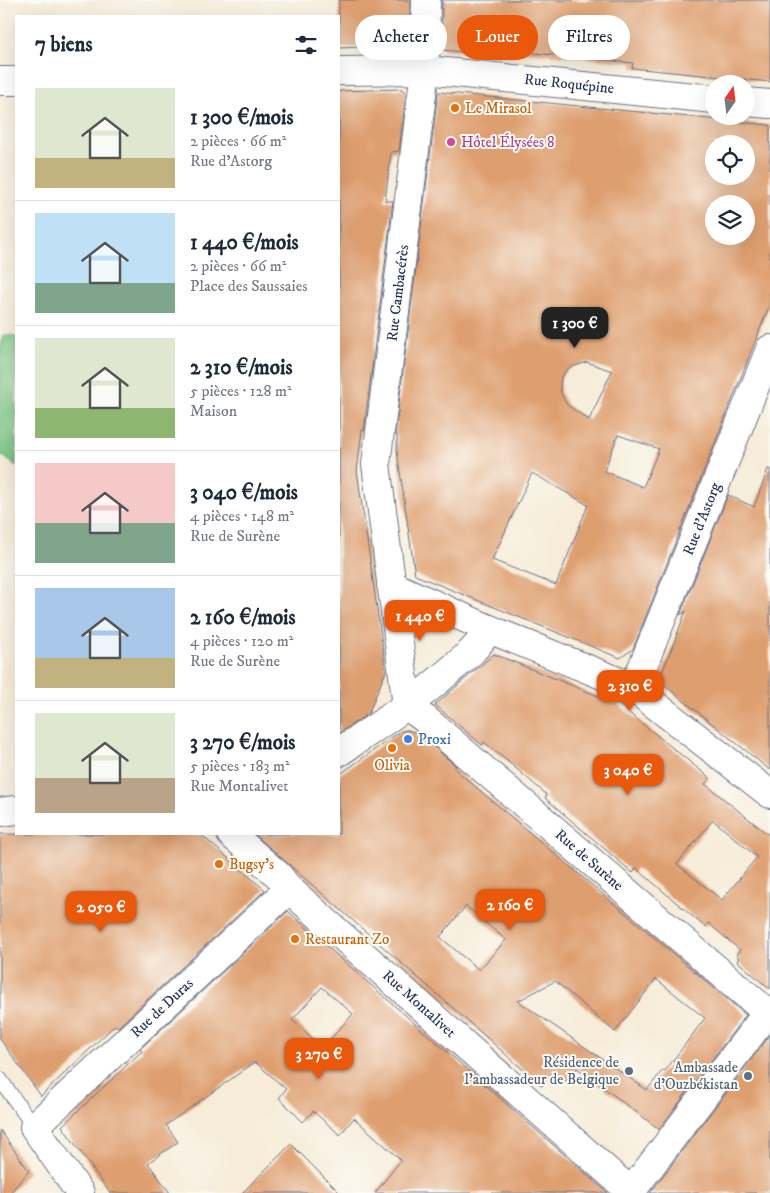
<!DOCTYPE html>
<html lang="fr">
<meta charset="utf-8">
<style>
body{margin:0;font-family:"IM FELL DW Pica",serif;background:#f6f6f7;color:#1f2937;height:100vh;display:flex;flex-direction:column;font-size:19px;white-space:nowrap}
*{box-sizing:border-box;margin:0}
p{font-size:16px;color:#747a83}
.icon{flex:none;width:28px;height:28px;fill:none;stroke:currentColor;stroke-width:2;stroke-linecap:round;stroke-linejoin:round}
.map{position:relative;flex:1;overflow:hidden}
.drawer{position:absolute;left:15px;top:15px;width:325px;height:820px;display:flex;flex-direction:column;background:#fff;border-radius:0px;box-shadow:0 5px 20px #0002}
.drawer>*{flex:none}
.hud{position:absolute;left:355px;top:15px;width:340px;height:45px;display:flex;gap:10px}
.needle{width:32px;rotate:14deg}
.tools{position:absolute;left:705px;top:75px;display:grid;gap:10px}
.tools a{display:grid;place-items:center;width:50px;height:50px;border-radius:50%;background:#fff;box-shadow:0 5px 20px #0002;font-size:25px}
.price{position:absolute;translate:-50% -42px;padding:0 11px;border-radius:10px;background:#ea580c;color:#fff;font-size:16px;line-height:32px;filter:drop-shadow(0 1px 2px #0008)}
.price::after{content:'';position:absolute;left:50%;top:30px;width:15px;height:11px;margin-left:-8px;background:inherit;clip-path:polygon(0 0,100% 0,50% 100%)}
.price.selected{background:#222;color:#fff}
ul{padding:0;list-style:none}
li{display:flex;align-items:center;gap:15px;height:125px;padding:0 20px}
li+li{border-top:1px solid #e0e1e3}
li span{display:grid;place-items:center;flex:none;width:140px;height:100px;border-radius:0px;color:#555}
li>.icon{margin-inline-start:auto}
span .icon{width:60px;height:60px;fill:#fffc;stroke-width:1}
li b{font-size:21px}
h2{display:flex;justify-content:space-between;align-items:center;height:60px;padding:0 20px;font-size:21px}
.tag{padding:0 18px;border-radius:22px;background:#fff;box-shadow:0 5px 20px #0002;font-size:18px;line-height:45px}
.tag.selected{background:#ea580c;color:#fff}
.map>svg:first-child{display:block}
</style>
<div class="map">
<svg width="770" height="1193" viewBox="0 0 770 1193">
<rect width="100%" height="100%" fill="#fdfcf7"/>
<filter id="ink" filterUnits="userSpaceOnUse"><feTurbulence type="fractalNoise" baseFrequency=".02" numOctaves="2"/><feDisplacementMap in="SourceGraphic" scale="10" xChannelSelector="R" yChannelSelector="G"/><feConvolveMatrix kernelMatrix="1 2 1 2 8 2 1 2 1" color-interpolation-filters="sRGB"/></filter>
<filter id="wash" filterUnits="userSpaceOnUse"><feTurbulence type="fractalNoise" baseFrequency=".0096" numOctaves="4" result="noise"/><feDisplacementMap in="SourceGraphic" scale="20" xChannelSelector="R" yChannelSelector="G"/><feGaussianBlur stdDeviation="1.12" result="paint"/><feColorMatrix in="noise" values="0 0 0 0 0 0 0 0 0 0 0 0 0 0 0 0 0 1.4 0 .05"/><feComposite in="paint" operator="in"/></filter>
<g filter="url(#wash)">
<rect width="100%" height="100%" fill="#f6ecd8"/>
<polygon fill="#7ec784" stroke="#4c7b71" points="3,335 16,336 16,466 2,455 0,456 0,354"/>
<g id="blocks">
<g fill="#de9f70" fill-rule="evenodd">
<polygon points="339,0 410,0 410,45 339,48"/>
<polygon points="442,0 770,0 770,82 632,68 633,63 515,51 514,57 442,50"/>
<polygon points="402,89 406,94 399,151 391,152 385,201 393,201 364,431 362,430 357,471 386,671 368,714 339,733 339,91"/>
<path d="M438,92L770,125V304L633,649L620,658L415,575L397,451V435H395ZM714,144H746V176H714ZM714,204H746V236H714ZM587,362L612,371L589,420L567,405L562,396L560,389L561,377L569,368ZM618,435L659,449L643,487L604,471ZM532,473L588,505L556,585L492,560Z"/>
<polygon points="768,469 770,469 770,770 659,681 686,611 680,615 728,495 754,507"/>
<path d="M494,654L618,704L710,778L705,784L770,836V989L737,961L739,958L736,955L740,950L708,923L705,927L636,868L633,873L545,798L547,795L518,770L484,742L482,745L435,705ZM713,820L757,857L722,900L677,864Z"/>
<path d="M407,730L418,733L456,766L454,768L458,772L746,1015L659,1129L577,1068L566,1081L553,1072L542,1086L254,834H339V775L401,731ZM466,906L506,940L479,970L440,937ZM656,979L705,1018L665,1071L663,1070L647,1090L518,1001L555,981L615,1032Z"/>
<polygon points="0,834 200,834 265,890 118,1027 115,1025 41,1096 0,1039"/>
<path d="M288,911L339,957L608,1193H375L401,1160L354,1118L340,1135L313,1111L303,1122L279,1098L286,1089L255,1062L166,1125L178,1142L148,1163L170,1193H110L62,1126L142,1051L140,1049ZM322,987L353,1014L323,1047L292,1020Z"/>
<polygon points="770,1035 770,1193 650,1193"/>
<polygon points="0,1130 29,1171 10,1193 0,1193"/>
<polygon points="291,1144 340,1193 242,1193"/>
</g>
</g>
</g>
<g filter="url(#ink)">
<use href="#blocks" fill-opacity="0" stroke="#687189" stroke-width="1"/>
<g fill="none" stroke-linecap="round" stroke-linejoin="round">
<defs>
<polyline id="service" points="0,1079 34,1127"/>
<g id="minor">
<polyline points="339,71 425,70 714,99"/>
<polyline points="0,81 16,81"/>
<polyline points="746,102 770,104"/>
<polyline points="391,585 489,629 632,687 770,794"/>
<polyline points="632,687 642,668 770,349"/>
<polyline points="407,706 376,464 425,70 426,0"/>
<polyline points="407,706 425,719 770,1015"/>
<path d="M339,752C376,727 413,703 447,673C465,658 476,650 489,629"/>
<polyline points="289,889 631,1192"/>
<polyline points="630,1193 767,1013"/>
</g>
<g id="tertiary">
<polyline points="0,812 16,810"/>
<polyline points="80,1193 34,1127 289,889 278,875 231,834"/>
</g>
</defs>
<use href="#service" stroke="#687189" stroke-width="16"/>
<use href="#minor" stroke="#687189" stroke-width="30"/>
<use href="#tertiary" stroke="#687189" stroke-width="30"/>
<use href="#service" stroke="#fff" stroke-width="14"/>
<use href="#minor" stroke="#fff" stroke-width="28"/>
<use href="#tertiary" stroke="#fff" stroke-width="28"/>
</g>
</g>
<g fill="#e8710a" stroke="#fdfcf7" stroke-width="2">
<circle cx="455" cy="108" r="5"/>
<circle cx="392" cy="748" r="5"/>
<circle cx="219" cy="864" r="5"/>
<circle cx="295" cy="939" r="5"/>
</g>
<circle fill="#d1479c" stroke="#fdfcf7" stroke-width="2" cx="451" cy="142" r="5"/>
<circle fill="#3f7fe0" stroke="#fdfcf7" stroke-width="2" cx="408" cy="739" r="5"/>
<g fill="#5c6f8a" stroke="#fdfcf7" stroke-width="2">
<circle cx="629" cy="1071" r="5"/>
<circle cx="748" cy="1076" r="5"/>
</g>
<g text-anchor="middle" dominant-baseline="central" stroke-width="4" stroke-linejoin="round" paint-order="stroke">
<g font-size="15" fill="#1b2f5e" stroke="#fdfcf7">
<text transform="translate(569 84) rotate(6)">Rue Roquépine</text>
<text transform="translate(398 293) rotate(-83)">Rue Cambacérès</text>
<text transform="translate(702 519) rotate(-68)">Rue d'Astorg</text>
<text transform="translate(589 860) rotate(41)">Rue de Surène</text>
<text transform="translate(419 1004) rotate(42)">Rue Montalivet</text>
<text transform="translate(162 1008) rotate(-43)">Rue de Duras</text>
</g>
<g font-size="15" fill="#c56008" stroke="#fdfcf7" text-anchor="start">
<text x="465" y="108">Le Mirasol</text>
<text x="392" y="765" text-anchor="middle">Olivia</text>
<text x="229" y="864">Bugsy's</text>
<text x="305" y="939">Restaurant Zo</text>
</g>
<g font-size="15" fill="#b23c85" stroke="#fdfcf7" text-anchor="start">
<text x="461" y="142">Hôtel Élysées 8</text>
</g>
<g font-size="15" fill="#366cbe" stroke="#fdfcf7" text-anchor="start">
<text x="418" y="739">Proxi</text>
</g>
<g font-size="15" fill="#4e5e75" stroke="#fdfcf7" text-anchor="end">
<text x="619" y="1062">Résidence de<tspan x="619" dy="17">l'ambassadeur de Belgique</tspan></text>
<text x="738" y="1067">Ambassade<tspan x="738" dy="17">d'Ouzbékistan</tspan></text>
</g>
</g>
</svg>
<div class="tools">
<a><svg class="needle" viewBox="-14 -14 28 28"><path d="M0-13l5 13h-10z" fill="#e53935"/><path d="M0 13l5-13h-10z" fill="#747a83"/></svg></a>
<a><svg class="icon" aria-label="locate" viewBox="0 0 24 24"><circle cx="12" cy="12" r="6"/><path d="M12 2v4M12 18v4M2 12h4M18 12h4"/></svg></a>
<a><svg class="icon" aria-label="layers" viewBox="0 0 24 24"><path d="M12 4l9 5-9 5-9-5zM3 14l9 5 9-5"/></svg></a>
</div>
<b class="price selected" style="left:575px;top:349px">1 300 €</b>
<b class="price" style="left:420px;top:642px">1 440 €</b>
<b class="price" style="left:630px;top:712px">2 310 €</b>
<b class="price" style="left:628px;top:796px">3 040 €</b>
<b class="price" style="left:510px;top:931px">2 160 €</b>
<b class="price" style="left:101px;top:933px">2 050 €</b>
<b class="price" style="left:319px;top:1080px">3 270 €</b>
<div class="hud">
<a class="tag">Acheter</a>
<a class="tag selected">Louer</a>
<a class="tag">Filtres</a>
</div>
<section class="drawer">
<h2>7 biens<svg class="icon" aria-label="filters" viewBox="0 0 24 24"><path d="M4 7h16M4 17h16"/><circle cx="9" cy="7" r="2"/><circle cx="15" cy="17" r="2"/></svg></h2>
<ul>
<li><span style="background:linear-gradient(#dfe7d0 70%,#c2b280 0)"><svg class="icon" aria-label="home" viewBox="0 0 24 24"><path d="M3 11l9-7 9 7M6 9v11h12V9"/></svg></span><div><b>1 300 €/mois</b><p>2 pièces · 66 m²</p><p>Rue d'Astorg</p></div></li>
<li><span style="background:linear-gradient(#bfe0f5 70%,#7fa58c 0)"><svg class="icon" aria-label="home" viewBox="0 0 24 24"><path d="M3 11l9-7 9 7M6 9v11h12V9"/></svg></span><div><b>1 440 €/mois</b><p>2 pièces · 66 m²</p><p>Place des Saussaies</p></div></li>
<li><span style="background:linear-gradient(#dfe7d0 70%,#8fb573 0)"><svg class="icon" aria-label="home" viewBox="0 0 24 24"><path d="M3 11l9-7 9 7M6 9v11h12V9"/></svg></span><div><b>2 310 €/mois</b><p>5 pièces · 128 m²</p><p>Maison</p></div></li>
<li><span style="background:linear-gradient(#f6c9c9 60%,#7fa58c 0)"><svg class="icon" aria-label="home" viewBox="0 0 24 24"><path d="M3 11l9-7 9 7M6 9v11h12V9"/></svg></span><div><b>3 040 €/mois</b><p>4 pièces · 148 m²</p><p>Rue de Surène</p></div></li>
<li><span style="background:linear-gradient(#a9c7e8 70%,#c2b280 0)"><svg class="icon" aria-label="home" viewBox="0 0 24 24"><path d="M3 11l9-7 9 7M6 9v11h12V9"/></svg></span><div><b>2 160 €/mois</b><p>4 pièces · 120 m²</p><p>Rue de Surène</p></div></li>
<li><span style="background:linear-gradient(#dfe7d0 65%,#b9a48a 0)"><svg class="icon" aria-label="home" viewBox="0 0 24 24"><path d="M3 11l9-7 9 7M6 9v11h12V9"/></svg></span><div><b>3 270 €/mois</b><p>5 pièces · 183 m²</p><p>Rue Montalivet</p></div></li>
</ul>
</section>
</div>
